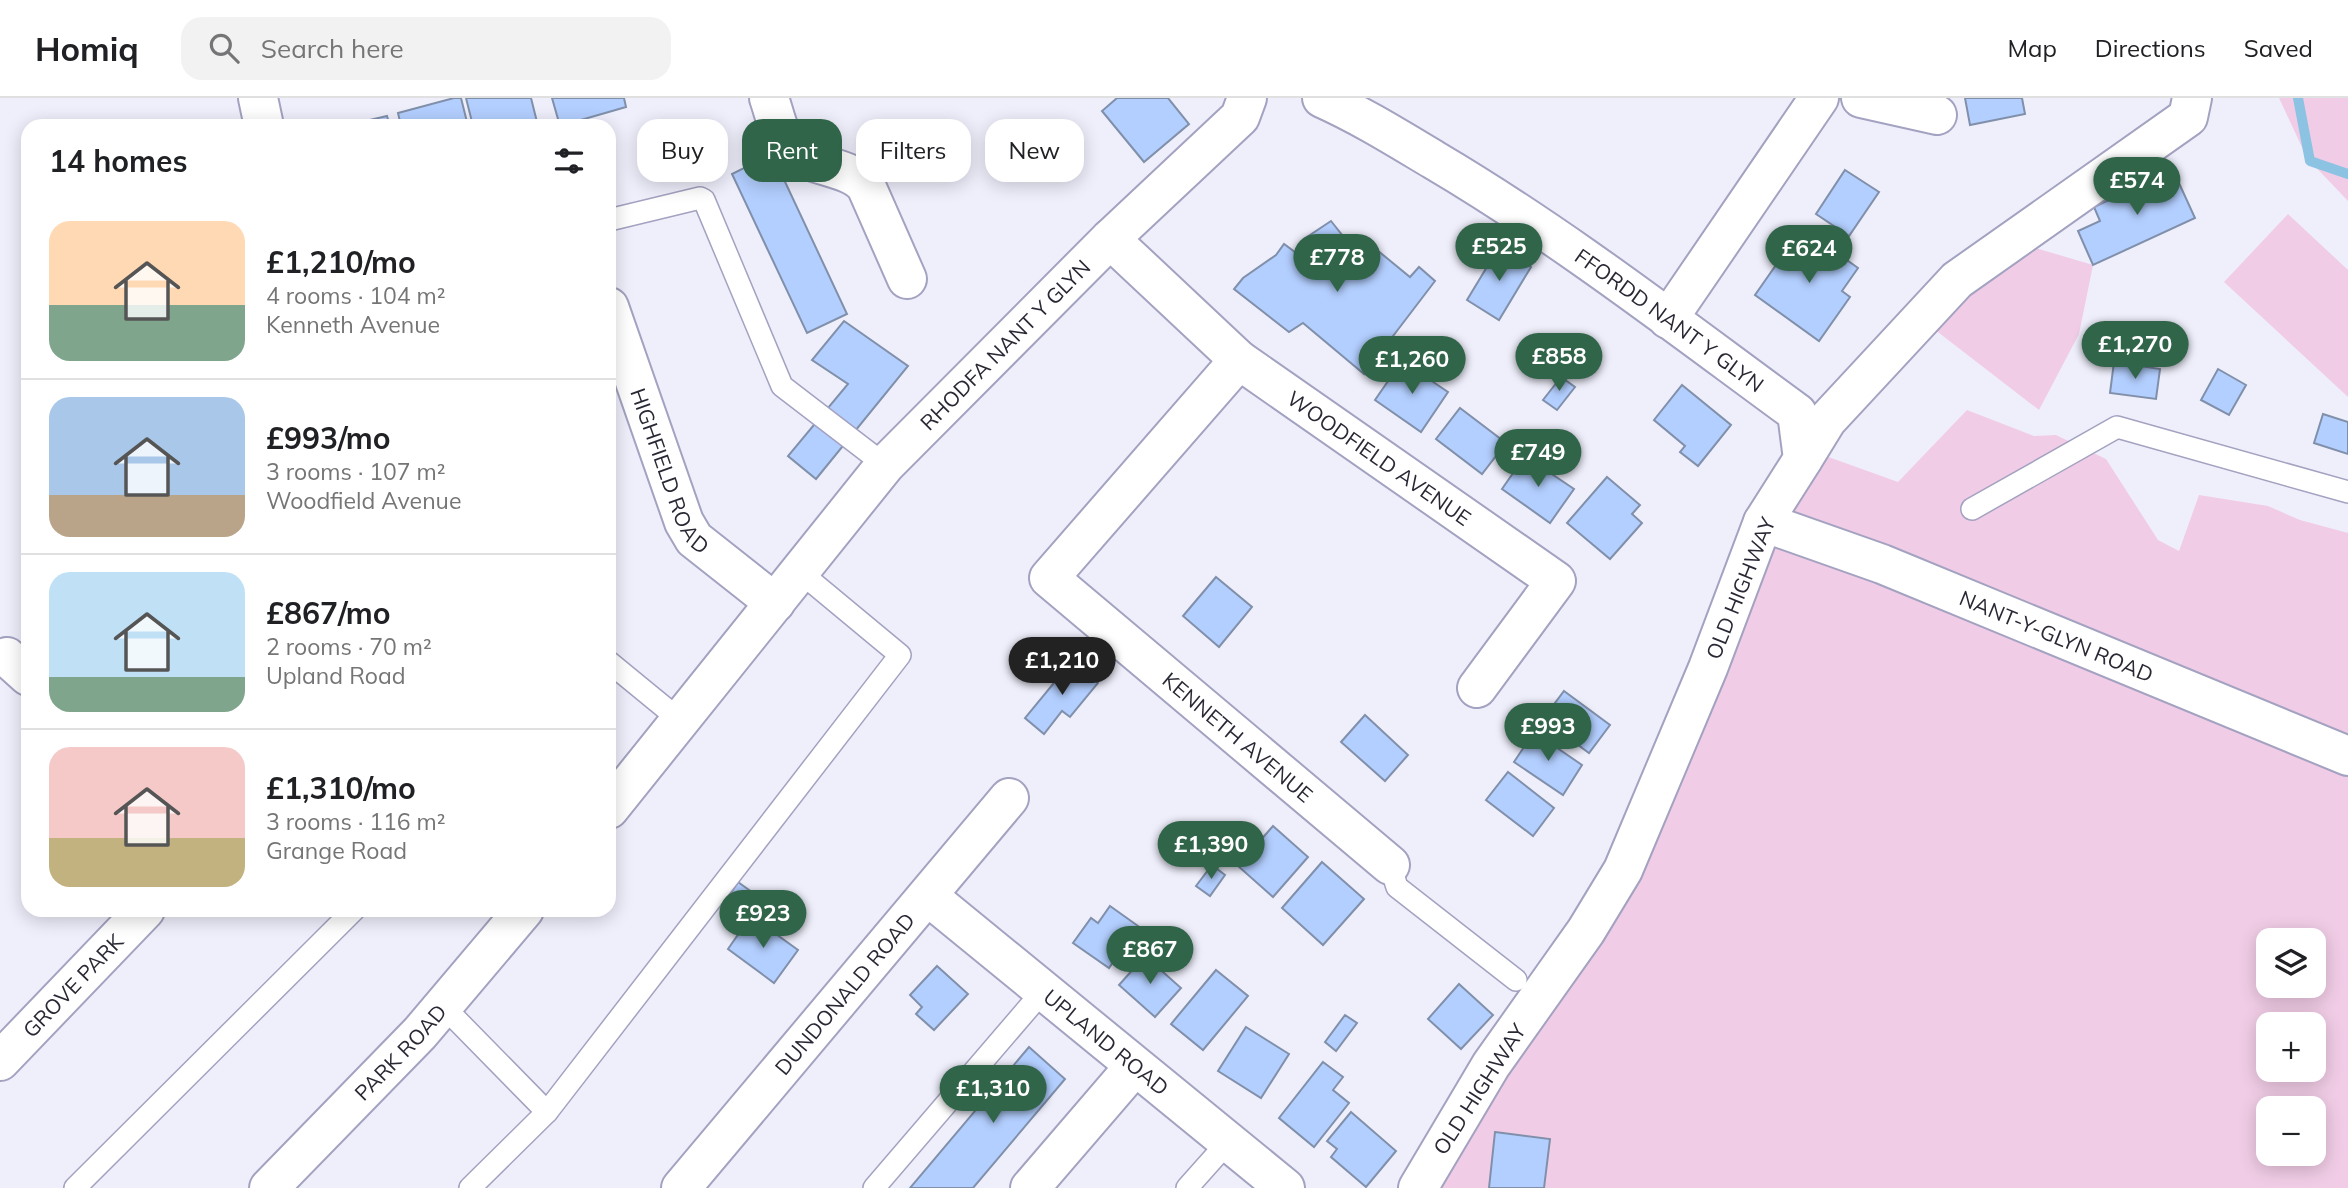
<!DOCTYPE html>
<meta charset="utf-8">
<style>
body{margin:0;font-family:Mulish,sans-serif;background:#f2f2f2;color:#202124;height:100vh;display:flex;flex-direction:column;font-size:26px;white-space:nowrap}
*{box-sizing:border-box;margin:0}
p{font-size:23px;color:#757577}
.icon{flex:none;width:38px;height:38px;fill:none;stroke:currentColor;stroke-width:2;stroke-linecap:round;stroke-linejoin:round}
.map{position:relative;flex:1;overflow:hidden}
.drawer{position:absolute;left:21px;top:21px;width:595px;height:798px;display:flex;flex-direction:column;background:#fff;border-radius:21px;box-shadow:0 4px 18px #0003}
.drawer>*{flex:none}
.banner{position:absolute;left:637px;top:21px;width:665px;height:63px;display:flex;gap:14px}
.tools{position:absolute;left:2256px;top:830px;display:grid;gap:14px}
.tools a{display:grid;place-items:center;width:70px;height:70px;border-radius:14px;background:#fff;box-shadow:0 4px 18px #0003;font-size:35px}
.price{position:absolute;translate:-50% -60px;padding:0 16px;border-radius:24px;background:#31654a;color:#fff;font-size:23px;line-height:46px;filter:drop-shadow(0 2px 4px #0008)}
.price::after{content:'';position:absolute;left:50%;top:42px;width:21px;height:16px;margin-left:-10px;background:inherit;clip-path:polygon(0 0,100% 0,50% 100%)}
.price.on{background:#222;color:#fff}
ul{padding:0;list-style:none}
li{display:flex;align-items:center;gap:21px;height:175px;padding:0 28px}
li+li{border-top:2px solid #e0e0e0}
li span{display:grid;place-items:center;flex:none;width:196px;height:140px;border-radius:21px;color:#555}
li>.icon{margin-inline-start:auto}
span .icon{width:84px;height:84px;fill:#fffc;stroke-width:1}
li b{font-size:30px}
h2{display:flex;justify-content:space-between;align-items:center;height:84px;padding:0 28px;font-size:30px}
.chip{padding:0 24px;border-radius:21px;background:#fff;box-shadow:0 4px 18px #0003;font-size:24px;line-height:63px}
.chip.on{background:#31654a;color:#fff}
header{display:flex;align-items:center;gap:42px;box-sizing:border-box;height:98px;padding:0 35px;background:#fff;border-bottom:2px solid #e0e0e0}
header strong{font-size:33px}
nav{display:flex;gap:38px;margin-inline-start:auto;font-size:24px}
.search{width:490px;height:63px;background:#f2f2f2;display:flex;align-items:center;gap:18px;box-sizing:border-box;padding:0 24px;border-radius:21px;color:#757577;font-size:26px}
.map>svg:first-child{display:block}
</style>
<header>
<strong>Homiq</strong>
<div class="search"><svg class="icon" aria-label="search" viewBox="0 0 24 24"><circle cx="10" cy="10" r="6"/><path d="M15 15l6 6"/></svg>Search here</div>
<nav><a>Map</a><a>Directions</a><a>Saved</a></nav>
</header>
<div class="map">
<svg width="2348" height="1090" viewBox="0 0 2348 1090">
<rect width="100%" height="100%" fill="#efeffc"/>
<g fill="#f1cce6" fill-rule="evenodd">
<polygon points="2279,0 2348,0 2348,103 2307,60"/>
<polygon points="2288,116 2348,172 2348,299 2224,184"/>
<polygon points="2012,143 2093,167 2079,236 2039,312 1921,221"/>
<path d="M1967,312L2034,338L2056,337L2106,361L2158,442L2179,453L2199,397L2268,408L2300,422L2348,435V1090H1418L1582,839L1809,352L1898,384ZM2268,842H2314V887H2268ZM2268,926H2314V971H2268ZM2268,1010H2314V1055H2268Z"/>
</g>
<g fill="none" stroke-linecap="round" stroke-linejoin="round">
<polyline stroke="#8cc3e3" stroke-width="10" points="2298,0 2310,63 2348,76"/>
</g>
<g fill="#b3cfff" stroke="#8190aa" stroke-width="2">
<polygon points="454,0 461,0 468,28 401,28 398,15"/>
<polygon points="466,0 531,0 538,28 473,28"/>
<polygon points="552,0 624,0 626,9 560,28"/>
<polygon points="1117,0 1168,0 1189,26 1144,64 1102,13"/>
<polygon points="1965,0 2022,0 2025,16 1970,27"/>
<polygon points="387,18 390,28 344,28"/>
<polygon points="772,56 847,216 807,235 732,76"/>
<polygon points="1845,72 1879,94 1849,138 1816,116"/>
<polygon points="2173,72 2195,120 2093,167 2078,133 2100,123 2094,109"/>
<polygon points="1331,123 1362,162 1377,152 1410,179 1419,169 1435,183 1364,276 1303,225 1289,234 1234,191 1243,180 1276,157 1284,146 1295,154 1304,141"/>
<polygon points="1802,130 1858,170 1842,193 1850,199 1819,243 1755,197"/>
<polygon points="1499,149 1531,169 1499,222 1467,202"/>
<polygon points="844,223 908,268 816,381 788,358 848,286 812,262"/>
<polygon points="1402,263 1448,294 1421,334 1375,302"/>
<polygon points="2114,264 2160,271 2156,301 2110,295"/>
<polygon points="2218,271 2246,287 2229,317 2201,302"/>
<polygon points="1561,279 1575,289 1557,312 1543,302"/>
<polygon points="1682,287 1731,327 1698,368 1680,354 1685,348 1654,322"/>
<polygon points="1460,310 1506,345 1482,376 1436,341"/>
<polygon points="2323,316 2348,324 2348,356 2314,345"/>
<polygon points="1525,358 1574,391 1550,425 1502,391"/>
<polygon points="1607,379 1640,407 1632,416 1642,425 1610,461 1567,425"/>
<polygon points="1216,479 1252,509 1219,549 1183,518"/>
<polygon points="1072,563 1098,585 1070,619 1062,613 1044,636 1025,620"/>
<polygon points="1564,593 1610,627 1589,655 1543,621"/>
<polygon points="1365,617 1408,657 1385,683 1341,644"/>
<polygon points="1534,634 1582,667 1563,697 1514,664"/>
<polygon points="1508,674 1554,710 1533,738 1486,702"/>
<polygon points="1273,728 1308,759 1273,799 1238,768"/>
<polygon points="1322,764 1364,801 1323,847 1282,810"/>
<polygon points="1212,767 1225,777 1210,798 1196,788"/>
<polygon points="738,784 756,797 740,820 722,808"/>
<polygon points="1110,808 1138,828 1109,870 1073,845 1091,820 1098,825"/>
<polygon points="751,818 798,852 774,885 728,851"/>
<polygon points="1145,858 1181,890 1155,919 1119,887"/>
<polygon points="937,868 968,896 934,932 916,916 922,909 910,897"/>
<polygon points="1216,872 1248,898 1203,952 1171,926"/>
<polygon points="1459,886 1493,917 1461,951 1428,921"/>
<polygon points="1345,917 1357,925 1336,953 1325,944"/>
<polygon points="1246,929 1289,956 1261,1000 1218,973"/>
<polygon points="1029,949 1065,981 973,1090 910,1090"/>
<polygon points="1323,964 1343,979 1333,992 1349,1005 1314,1049 1279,1020"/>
<polygon points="1351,1014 1396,1053 1366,1089 1331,1059 1337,1051 1327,1043"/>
<polygon points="1495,1034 1550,1041 1544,1090 1489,1090"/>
</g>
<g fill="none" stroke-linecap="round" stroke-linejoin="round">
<defs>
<g id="service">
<polyline points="609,122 700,100 704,102 782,288 885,367"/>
<polyline points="1972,411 2117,329 2348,394"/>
<polyline points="609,564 681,623"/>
<polyline points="1390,767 1397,789 1516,882"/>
<polyline points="443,908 547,1014"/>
<polyline points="75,1090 354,812"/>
<polyline points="470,1090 547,1014 900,557 800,474"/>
<polyline points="874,1090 1043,893"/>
<polyline points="1187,1090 1228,1044"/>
</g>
<g id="minor">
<polyline points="258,0 264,28"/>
<path d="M769,0C774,14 778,34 786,46C801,70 847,65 866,88L907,181"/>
<polyline points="1861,0 1937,17"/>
<path id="s1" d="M1110,141L1239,262L1556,483L1477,590"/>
<path id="s2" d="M609,209L684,424L694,441L775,505"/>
<polyline points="1668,221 1819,0"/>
<path id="s3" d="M1239,262L1049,480L1390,767"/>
<polyline points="1803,361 1827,322 1957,182 2188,19 2192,0"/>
<path id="s4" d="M1763,424L1882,466L2348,658"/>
<polyline points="7,559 28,578"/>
<path id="s5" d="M609,711L885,367L1110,141L1240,19L1247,0"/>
<path id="s6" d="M929,799L1285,1090"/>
<path id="s7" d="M0,963L145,812"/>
<path id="s8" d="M269,1090L420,935L524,812"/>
<path id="s9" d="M681,1090L1009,700"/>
<polyline points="1030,1090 1134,969"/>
</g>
<g id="tertiary">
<path id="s10" d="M1322,0C1362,18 1397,40 1434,62C1561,137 1678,228 1797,315L1803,361L1763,424L1708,570L1623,772L1586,833L1491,967L1418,1090"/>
</g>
</defs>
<use href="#service" stroke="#a3a2c0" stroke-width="24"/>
<use href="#minor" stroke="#a3a2c0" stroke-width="42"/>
<use href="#tertiary" stroke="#a3a2c0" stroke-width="42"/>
<use href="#service" stroke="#fff" stroke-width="21"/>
<use href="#minor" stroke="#fff" stroke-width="38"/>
<use href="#tertiary" stroke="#fff" stroke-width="38"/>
</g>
<g text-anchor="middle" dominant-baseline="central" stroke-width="6" stroke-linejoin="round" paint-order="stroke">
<g font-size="21" fill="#292935" stroke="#fff">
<text stroke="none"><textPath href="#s10" startOffset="413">FFORDD NANT Y GLYN</textPath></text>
<text stroke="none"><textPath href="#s5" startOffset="611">RHODFA NANT Y GLYN</textPath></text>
<text stroke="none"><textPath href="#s1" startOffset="348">WOODFIELD AVENUE</textPath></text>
<text stroke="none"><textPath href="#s2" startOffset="175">HIGHFIELD ROAD</textPath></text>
<text transform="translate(1740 490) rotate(-68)">OLD HIGHWAY</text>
<text stroke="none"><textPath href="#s4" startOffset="315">NANT-Y-GLYN ROAD</textPath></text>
<text stroke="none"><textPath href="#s3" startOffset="536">KENNETH AVENUE</textPath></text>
<text stroke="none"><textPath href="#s7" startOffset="105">GROVE PARK</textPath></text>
<text stroke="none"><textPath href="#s9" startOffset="254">DUNDONALD ROAD</textPath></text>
<text stroke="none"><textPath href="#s6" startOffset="229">UPLAND ROAD</textPath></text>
<text stroke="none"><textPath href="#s8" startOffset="189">PARK ROAD</textPath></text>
<text transform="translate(1479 991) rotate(-57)">OLD HIGHWAY</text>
</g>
</g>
</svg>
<div class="tools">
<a><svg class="icon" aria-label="layers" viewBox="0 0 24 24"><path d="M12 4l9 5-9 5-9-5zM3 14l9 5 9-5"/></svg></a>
<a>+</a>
<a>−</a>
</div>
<b class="price" style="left:2137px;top:119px">£574</b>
<b class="price" style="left:1499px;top:185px">£525</b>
<b class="price" style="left:1809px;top:187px">£624</b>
<b class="price" style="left:1337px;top:196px">£778</b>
<b class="price" style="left:2135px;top:283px">£1,270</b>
<b class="price" style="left:1559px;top:295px">£858</b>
<b class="price" style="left:1412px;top:298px">£1,260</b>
<b class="price" style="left:1538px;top:391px">£749</b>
<b class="price on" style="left:1062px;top:599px">£1,210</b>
<b class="price" style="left:1548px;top:665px">£993</b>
<b class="price" style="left:1211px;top:783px">£1,390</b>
<b class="price" style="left:763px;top:852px">£923</b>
<b class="price" style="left:1150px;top:888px">£867</b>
<b class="price" style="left:993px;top:1027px">£1,310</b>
<div class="banner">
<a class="chip">Buy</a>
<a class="chip on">Rent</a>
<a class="chip">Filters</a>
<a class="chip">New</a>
</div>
<section class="drawer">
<h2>14 homes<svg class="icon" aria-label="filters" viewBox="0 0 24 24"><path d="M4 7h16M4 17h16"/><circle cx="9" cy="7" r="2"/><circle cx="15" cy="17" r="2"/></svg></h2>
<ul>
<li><span style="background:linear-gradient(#ffd9b3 60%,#7fa58c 0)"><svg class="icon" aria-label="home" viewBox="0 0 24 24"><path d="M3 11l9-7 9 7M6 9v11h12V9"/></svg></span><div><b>£1,210/mo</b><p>4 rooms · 104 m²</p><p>Kenneth Avenue</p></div></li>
<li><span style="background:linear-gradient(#a9c7e8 70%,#b9a48a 0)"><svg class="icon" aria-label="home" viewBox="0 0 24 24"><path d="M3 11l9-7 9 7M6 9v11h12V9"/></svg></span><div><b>£993/mo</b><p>3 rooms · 107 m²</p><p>Woodfield Avenue</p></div></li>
<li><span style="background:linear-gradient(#bfe0f5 75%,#7fa58c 0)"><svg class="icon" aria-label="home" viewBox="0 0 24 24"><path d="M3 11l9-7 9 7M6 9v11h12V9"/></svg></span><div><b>£867/mo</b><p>2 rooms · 70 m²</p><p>Upland Road</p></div></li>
<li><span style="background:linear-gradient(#f6c9c9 65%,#c2b280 0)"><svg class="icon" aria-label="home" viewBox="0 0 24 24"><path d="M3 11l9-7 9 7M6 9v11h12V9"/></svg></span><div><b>£1,310/mo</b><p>3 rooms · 116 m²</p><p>Grange Road</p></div></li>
</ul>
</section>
</div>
